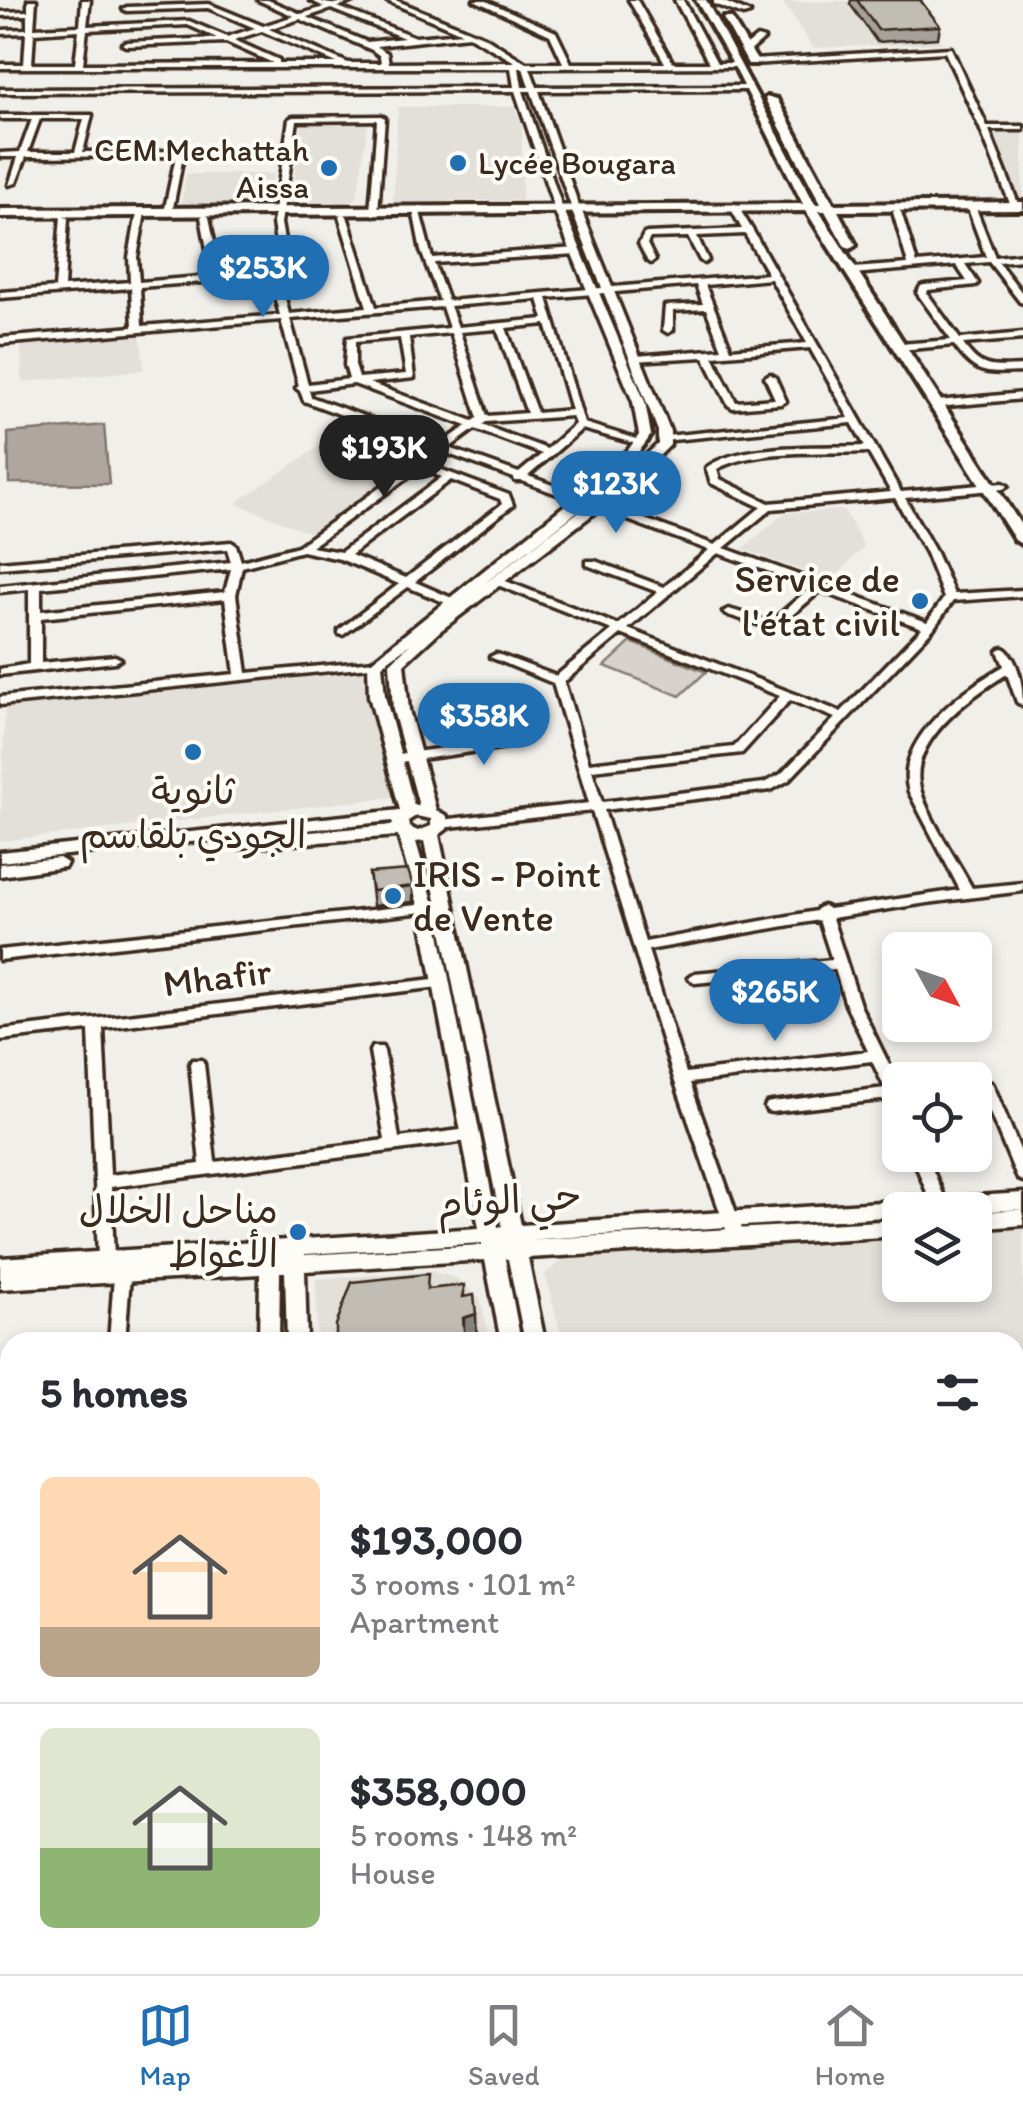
<!DOCTYPE html>
<meta charset="utf-8">
<style>
body{margin:0;font-family:Itim,"Playpen Sans Arabic",sans-serif;background:#f2f2f3;color:#2b2b33;height:100vh;display:flex;flex-direction:column;font-size:38px;white-space:nowrap}
*{box-sizing:border-box;margin:0}
p{font-size:32px;color:#7c7c81}
.icon{flex:none;width:55px;height:55px;fill:none;stroke:currentColor;stroke-width:2;stroke-linecap:round;stroke-linejoin:round}
.map{position:relative;flex:1;overflow:hidden}
.side{position:absolute;left:0px;top:1332px;width:1025px;height:642px;display:flex;flex-direction:column;background:#fff;border-radius:30px 30px 0 0;box-shadow:0 5px 15px #0003}
.side>*{flex:none}
.needle{width:65px;rotate:130deg}
.buttons{position:absolute;left:882px;top:932px;display:grid;gap:20px}
.buttons a{display:grid;place-items:center;width:110px;height:110px;border-radius:15px;background:#fff;box-shadow:0 5px 15px #0003;font-size:50px}
.price{position:absolute;translate:-50% -85px;padding:0 22px;border-radius:35px;background:#1f6fb2;color:#fff;font-size:32px;line-height:65px;filter:drop-shadow(0 2px 5px #0008)}
.price::after{content:'';position:absolute;left:50%;top:60px;width:30px;height:22px;margin-left:-15px;background:inherit;clip-path:polygon(0 0,100% 0,50% 100%)}
.price.current{background:#222;color:#fff}
ul{padding:0;list-style:none}
li{display:flex;align-items:center;gap:30px;height:250px;padding:0 40px}
li+li{border-top:2px solid #e1e1e2}
li span{display:grid;place-items:center;flex:none;width:280px;height:200px;border-radius:15px;color:#555}
li>.icon{margin-inline-start:auto}
span .icon{width:120px;height:120px;fill:#fffc;stroke-width:1}
li b{font-size:42px}
h2{display:flex;justify-content:space-between;align-items:center;height:120px;padding:0 40px;font-size:42px}
.tabs{display:flex;justify-content:space-around;align-items:center;height:140px;border-top:2px solid #e1e1e2;background:#fff;font-size:28px;color:#7c7c81}
.tabs a{display:grid;justify-items:center;gap:5px}
.tabs .current{color:#1f6fb2}
.map>svg:first-child{display:block}
</style>
<div class="map">
<svg width="1023" height="1974" viewBox="0 0 1023 1974">
<rect width="100%" height="100%" fill="#f1efea"/>
<filter id="ink" filterUnits="userSpaceOnUse"><feTurbulence type="fractalNoise" baseFrequency=".01" numOctaves="2"/><feDisplacementMap in="SourceGraphic" scale="20" xChannelSelector="R" yChannelSelector="G"/><feConvolveMatrix kernelMatrix="1 2 1 2 8 2 1 2 1" color-interpolation-filters="sRGB"/></filter>
<g filter="url(#ink)">
<g fill="#e3e0da">
<polygon points="910,0 943,43 813,48 783,2"/>
<polygon points="398,107 515,107 522,125 522,200 393,202"/>
<polygon points="368,123 357,198 341,206 290,207 302,125"/>
<polygon points="1023,131 1023,199 1020,199 992,132"/>
<polygon points="186,174 273,174 270,195 262,201 181,205"/>
<polygon points="140,332 144,370 22,382 21,343"/>
<polygon points="356,421 434,449 315,535 236,503"/>
<polygon points="844,510 864,547 831,581 742,549 785,513"/>
<polygon points="366,671 394,797 0,841 5,708"/>
<polygon points="1023,1227 1023,1724 1015,1719 1015,1342 563,1342 545,1274 566,1258 900,1235 900,1285 975,1285 975,1230"/>
<polygon points="430,1271 456,1278 480,1298 491,1342 317,1342 316,1279"/>
<polygon points="1015,1805 1023,1810 1023,1974 347,1974 346,1965 1015,1965"/>
</g>
<polygon fill="#d7d2cc" stroke="#897e75" stroke-width="2.5" points="631,642 706,672 680,696 605,666"/>
<polygon fill="#aea69f" stroke="#80746b" stroke-width="2.5" points="104,425 109,484 9,483 8,433"/>
<g fill="none" stroke-linecap="round" stroke-linejoin="round">
<defs>
<g id="minor">
<path d="M28,0H36L34,28L80,26L82,0H90L87,26L189,21L227,37L255,28L208,8L127,11L123,9L127,7L209,4L263,26L294,16L258,0H268L301,14L324,7L310,0C318,0 323,3 330,4C337,5 347,0 356,0L338,7L415,37L462,33L385,0H395L485,37L526,63H563L550,35L474,0H484L556,32L571,63H665L629,0H637L673,63H709L675,0H683L717,63H739V67L530,68L537,87L749,86L753,88L749,90L539,91L580,209L576,212L572,209L531,91H523L563,210L559,213L555,210L515,91L0,93V89L514,87L511,68H0V64H24L26,33L0,34V30L27,29V15L0,16V12L28,11ZM331,9L404,38L367,42L307,17ZM300,19L372,50L380,56L381,63H348L269,29ZM188,25L217,38L126,42L122,44L126,46L226,42L273,63L83,64L87,30ZM79,30L75,64H32L34,33ZM262,31L337,63H279V60L234,40ZM469,36L515,62L389,63L387,53L376,46ZM519,68H523L529,87H522Z"/>
<polygon points="714,0 720,0 750,13 743,15 714,4"/>
<polygon points="757,37 764,39 748,53 742,53 742,49"/>
<polygon points="951,48 987,126 1023,126 1023,130 989,130 1019,206 1018,208 1011,206 980,128 945,52 752,64 748,62 752,60"/>
<path d="M0,115H92L83,152L184,151L172,213L168,216L164,213L176,156L26,157L16,183L9,185L18,157H0V153L20,152L32,119H0ZM40,119H84L75,152H28Z"/>
<path d="M381,116L385,118L378,212L374,215L370,212L377,120L297,121L281,223L290,273L283,290L289,314L367,307L339,216L343,213L347,216L376,307L440,301L421,251L413,210L420,212L432,258L577,248L581,251L577,254L434,263L448,301L768,274L745,234L697,236L708,260L704,263L700,260L688,237L650,238L647,244L655,260L651,263L647,260L639,244L644,234L647,233L742,229L730,207L734,204L737,205L753,231L901,492L1003,483L1008,486L1003,489L905,498L936,553L954,594L1023,590V596L953,601L933,629L789,780L771,790L604,810L645,942L816,911L818,908L823,906L829,909L960,890L909,792C893,739 965,689 1004,666L998,651L1000,649L1004,648C1019,660 1023,686 1023,706L1017,702L1007,674C974,694 911,739 919,784C924,812 958,861 972,888L1023,883V891L927,903L832,918L860,1005L900,1087V1109L895,1108L890,1099L772,1112L767,1111L765,1107L767,1103L772,1102L885,1088L872,1061L690,1083L745,1238L742,1242L737,1244L732,1242L729,1238L674,1079L592,811L441,828L435,824L441,820L589,803L553,683L490,657L496,654L500,655L556,676L612,630L495,584V580H503L618,625L658,592L587,565V561H595L664,587L709,550L522,481H515L514,478L443,452L426,464L509,495L513,505L415,582L468,605V609H460L408,587L343,635L339,634V630L399,584L340,559L302,551L242,567L236,595L247,673L375,661L381,664L379,666L0,705V697L235,674L225,599L41,618V663L115,656L121,659L115,662L0,675V669L29,664V589L0,592V586L231,562L227,549L0,568V562L231,542L236,545L241,561L298,546L434,449L304,401L300,391L296,388L299,386L281,320L0,344V338L133,327L131,288L0,298V292L55,288L61,216L68,218L64,287L130,282L129,257L137,213L141,210L145,213L137,257L139,282L212,276L201,217L205,214L209,217L221,275L280,271L273,223L289,119L293,117ZM279,276L273,290L280,315L142,326L140,287ZM771,279L807,343L731,349L705,285ZM696,285L703,304L665,306L663,330L668,333L673,330V311L706,309L722,349L636,356L633,357V361L704,357L728,405L733,408L781,404L786,401L775,377L770,374L765,377L775,399L736,402L713,356L810,348L849,418L666,436L662,437V441L852,423L865,446C822,448 739,442 706,468L711,483L761,507L715,545L528,476L582,429L641,445L646,442L584,423L547,298ZM538,299L544,319L458,327L450,306ZM442,307L449,328L347,338L345,365L349,379L308,384L290,319ZM546,324L571,410L537,413L506,328ZM497,329L527,413L487,416L460,332ZM451,333L478,418L473,421L369,383L414,378L409,337ZM400,338L406,374L359,378L355,365V342ZM354,384L467,426L441,444L311,397L309,390ZM572,416L575,424L547,449L482,425L486,422ZM475,429L542,454L519,473L449,448ZM868,452L891,492L769,503L720,479L717,469C754,448 825,454 868,452ZM420,469L442,477L341,552L311,547ZM451,480L500,499L502,504L406,578L351,555ZM895,498L926,553L944,598L927,622L724,548L771,509ZM718,553L811,587L771,622L729,609L723,612L725,614L773,629L777,628L820,591L922,628L841,712L628,629ZM231,569L225,592L41,611V588ZM621,634L780,696L734,747L589,763L564,682ZM790,700L835,718L781,774L764,783L602,802L592,770L742,753ZM819,920L832,960L695,973L688,978L695,983L835,969L846,1005L868,1051L686,1073L648,950Z"/>
<path d="M971,203L975,206L995,257L1023,254V260L998,262L1023,294V303L1020,302L989,262L965,264L978,283L976,285L928,290L927,293L960,339L1023,333V339L963,344C982,371 992,367 1023,366V372C986,373 977,377 954,345L900,350L895,347L900,344L951,340L917,293L921,286L924,285L967,281L956,265L853,274L848,271L853,268L908,264L893,212L897,209L901,212L917,263L986,257L967,206Z"/>
<polygon points="1023,393 1023,399 937,407 932,404 937,401"/>
<polygon points="494,710 500,714 509,744 507,747 393,763 387,759 393,755 496,741 488,714"/>
<polygon points="427,904 434,908 432,911 0,960 0,950"/>
<polygon points="442,978 447,980 449,983 447,986 103,1028 110,1175 200,1164 190,1064 192,1060 202,1060 204,1064 215,1162 385,1140 370,1051 372,1047 382,1047 384,1051 399,1138 468,1129 473,1131 475,1135 473,1139 468,1141 111,1187 114,1258 111,1262 106,1264 101,1262 98,1258 89,1030 0,1040 0,1030"/>
<polygon points="975,1078 992,1083 994,1087 1023,1157 1023,1181 1018,1179 1016,1175 981,1091 975,1088 975,1080 969,1080"/>
<polygon points="912,1155 926,1155 950,1210 934,1210"/>
<polygon points="122,1270 128,1272 130,1276 125,1342 109,1342 114,1276 116,1272"/>
<rect x="0" y="1377" width="10" height="14"/>
<polygon points="8,1523 10,1524 10,1606 6,1624 0,1626 0,1530 2,1526"/>
<polygon points="10,1633 10,1649 0,1650 0,1634"/>
<polygon points="10,1809 10,1829 0,1830 0,1810"/>
<polygon points="0,1959 10,1959 10,1965 139,1965 136,1972 132,1974 0,1974"/>
</g>
<g id="tertiary">
<path d="M576,206L581,209L670,431V445L626,489L440,631L404,664L409,710L436,810L447,816V829L439,835L521,1225L1023,1193V1209L975,1212L900,1210V1216L524,1240L900,1220V1236L528,1258L545,1342H525L508,1259H505L521,1342H501L485,1260L305,1271L307,1342H287L285,1272H280L279,1342H259L260,1274L0,1289V1258L479,1228L419,908L398,836L239,848L231,843L239,838L393,825L392,821L0,862V852L400,810L369,696L368,664L575,497L628,450L639,435L633,402L554,210L555,208L564,210L645,402L651,435C615,490 536,542 484,584L616,483L658,444V431L571,209ZM410,644L390,663L393,710L419,806L414,805L385,696L382,665ZM416,816L431,819V826L418,831L409,827L408,821ZM424,841L502,1226L498,1227L435,908L416,842ZM482,1243V1245L305,1255V1254Z"/>
<polygon points="59,858 67,863 65,867 0,876 0,864"/>
<polygon points="1023,1209 1023,1225 975,1229 975,1213"/>
<polygon points="1015,1737 1023,1741 1023,1765 1015,1761"/>
<polygon points="1015,1774 1023,1777 1023,1803 1015,1800"/>
<rect x="260" y="1965" width="26" height="9"/>
<polygon points="290,1965 316,1965 317,1974 291,1974"/>
</g>
<g id="secondary">
<polygon points="696,0 706,0 815,204 821,204 765,99 767,97 777,99 834,204 1023,202 1023,210 838,211 856,245 850,249 844,245 825,211 819,211 1023,528 1023,545 1015,540 806,211 0,217 0,209 803,204 734,66"/>
<polygon points="723,18 731,18 758,62 756,64 748,64"/>
</g>
</defs>
<use href="#minor" stroke="#3b2a1e" stroke-width="7"/>
<use href="#tertiary" stroke="#3b2a1e" stroke-width="7"/>
<use href="#secondary" stroke="#3b2a1e" stroke-width="8"/>
<use href="#minor" fill="#fdfcf7" fill-rule="evenodd"/>
<use href="#tertiary" fill="#fdfcf7" fill-rule="evenodd"/>
<use href="#secondary" fill="#fdfcf7" fill-rule="evenodd"/>
</g>
<g fill="#a6a29b" stroke="#3b2a1e" stroke-width="2.5">
<polygon points="851,0 920,0 940,26 938,38 877,42 850,4"/>
<polygon points="369,873 413,886 413,902 373,906"/>
</g>
<polygon fill="#87847e" stroke="#3b2a1e" stroke-width="2.5" points="464,1285 464,1318 476,1314 477,1342 464,1342"/>
<g fill="#c1bcb4" stroke="#3b2a1e" stroke-width="2.5">
<polygon points="857,0 920,0 940,26 878,30"/>
<polygon points="408,870 413,886 372,891 369,873"/>
<polygon points="428,1274 427,1289 464,1285 463,1297 474,1295 476,1314 463,1318 465,1342 336,1342 336,1325 352,1282"/>
</g>
</g>
<g fill="#1f6fb2" stroke="#fdfcf7" stroke-width="4">
<circle cx="458" cy="163" r="10"/>
<circle cx="329" cy="168" r="10"/>
<circle cx="920" cy="601" r="10"/>
<circle cx="193" cy="752" r="10"/>
<circle cx="393" cy="896" r="10"/>
<circle cx="298" cy="1232" r="10"/>
</g>
<g text-anchor="middle" dominant-baseline="central" stroke-width="8" stroke-linejoin="round" paint-order="stroke">
<g font-size="32" fill="#3b2a1e" stroke="#fdfcf7" text-anchor="end">
<text x="309" y="150">CEM Mechattah<tspan x="309" dy="37">Aissa</tspan></text>
<text x="478" y="163" text-anchor="start">Lycée Bougara</text>
</g>
<g font-size="38" fill="#3b2a1e" stroke="#fdfcf7" text-anchor="end">
<text x="900" y="579">Service de<tspan x="900" dy="44">l'état civil</tspan></text>
<text x="193" y="791" text-anchor="middle">ثانوية<tspan x="193" dy="44">الجودي بلقاسم</tspan></text>
<text x="413" y="874" text-anchor="start">IRIS - Point<tspan x="413" dy="44">de Vente</tspan></text>
<text x="278" y="1210">مناحل الخلال<tspan x="278" dy="44">الأغواط</tspan></text>
</g>
<g font-size="38" fill="#3b2a1e" stroke="#fdfcf7">
<text transform="translate(217 977) rotate(-7)">Mhafir</text>
<text transform="translate(509 1200) rotate(-4)">حي الوئام</text>
</g>
</g>
</svg>
<div class="buttons">
<a><svg class="needle" viewBox="-14 -14 28 28"><path d="M0-13l5 13h-10z" fill="#e53935"/><path d="M0 13l5-13h-10z" fill="#7c7c81"/></svg></a>
<a><svg class="icon" aria-label="locate" viewBox="0 0 24 24"><circle cx="12" cy="12" r="6"/><path d="M12 2v4M12 18v4M2 12h4M18 12h4"/></svg></a>
<a><svg class="icon" aria-label="layers" viewBox="0 0 24 24"><path d="M12 4l9 5-9 5-9-5zM3 14l9 5 9-5"/></svg></a>
</div>
<b class="price" style="left:263px;top:320px">$253K</b>
<b class="price current" style="left:384px;top:500px">$193K</b>
<b class="price" style="left:616px;top:536px">$123K</b>
<b class="price" style="left:484px;top:768px">$358K</b>
<b class="price" style="left:775px;top:1044px">$265K</b>
<section class="side">
<h2>5 homes<svg class="icon" aria-label="filters" viewBox="0 0 24 24"><path d="M4 7h16M4 17h16"/><circle cx="9" cy="7" r="2"/><circle cx="15" cy="17" r="2"/></svg></h2>
<ul>
<li><span style="background:linear-gradient(#ffd9b3 75%,#b9a48a 0)"><svg class="icon" aria-label="home" viewBox="0 0 24 24"><path d="M3 11l9-7 9 7M6 9v11h12V9"/></svg></span><div><b>$193,000</b><p>3 rooms · 101 m²</p><p>Apartment</p></div></li>
<li><span style="background:linear-gradient(#dfe7d0 60%,#8fb573 0)"><svg class="icon" aria-label="home" viewBox="0 0 24 24"><path d="M3 11l9-7 9 7M6 9v11h12V9"/></svg></span><div><b>$358,000</b><p>5 rooms · 148 m²</p><p>House</p></div></li>
</ul>
</section>
</div>
<nav class="tabs">
<a class="current"><svg class="icon" aria-label="map" viewBox="0 0 24 24"><path d="M3 6l6-2 6 2 6-2v14l-6 2-6-2-6 2zM9 4v14M15 6v14"/></svg>Map</a>
<a><svg class="icon" aria-label="saved" viewBox="0 0 24 24"><path d="M7 4h10v16l-5-4-5 4z"/></svg>Saved</a>
<a><svg class="icon" aria-label="home" viewBox="0 0 24 24"><path d="M3 11l9-7 9 7M6 9v11h12V9"/></svg>Home</a>
</nav>
